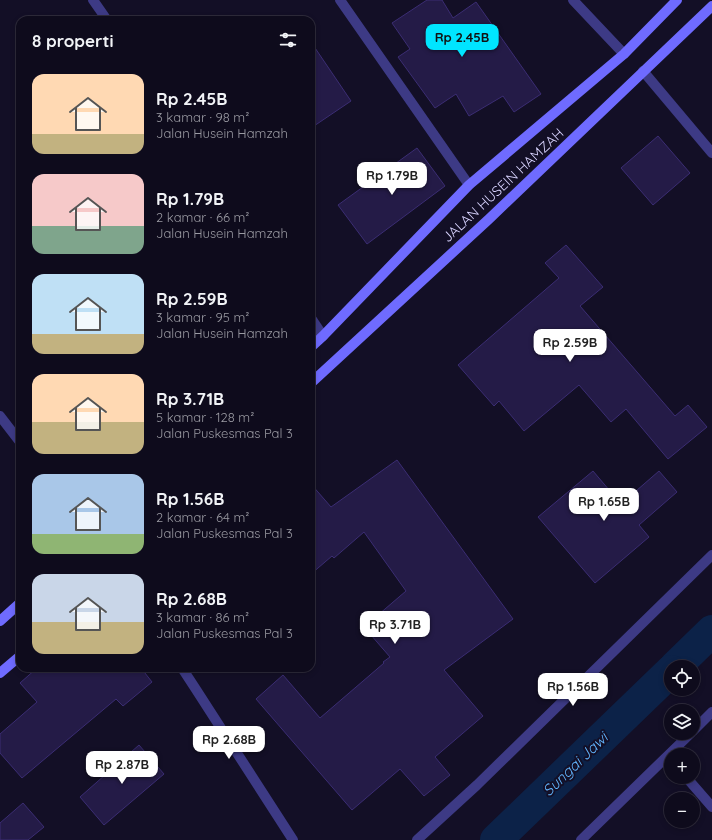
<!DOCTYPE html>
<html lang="id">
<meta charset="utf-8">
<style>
body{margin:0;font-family:Quicksand,sans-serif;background:#1c1929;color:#f1f3f6;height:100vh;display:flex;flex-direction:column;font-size:15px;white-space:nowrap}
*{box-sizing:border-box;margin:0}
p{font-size:13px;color:#9b9ba3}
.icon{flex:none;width:22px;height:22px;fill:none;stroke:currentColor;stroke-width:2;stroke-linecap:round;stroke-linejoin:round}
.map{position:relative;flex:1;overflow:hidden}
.side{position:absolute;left:16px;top:16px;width:299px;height:656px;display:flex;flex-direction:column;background:#0e0b1c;border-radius:12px;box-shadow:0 2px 6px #0003,0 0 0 1px #2e2b3b}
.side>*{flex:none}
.fabs{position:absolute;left:664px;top:660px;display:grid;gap:8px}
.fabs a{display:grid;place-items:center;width:36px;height:36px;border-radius:50%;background:#0e0b1c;box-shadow:0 2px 6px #0003,0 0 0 1px #2e2b3b;font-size:20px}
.price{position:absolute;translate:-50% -34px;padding:0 9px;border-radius:8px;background:#fff;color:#222;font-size:13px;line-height:26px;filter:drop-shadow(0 1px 2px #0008)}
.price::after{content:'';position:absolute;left:50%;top:24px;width:12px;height:9px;margin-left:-6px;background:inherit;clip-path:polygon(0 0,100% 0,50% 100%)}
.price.on{background:#00e5ff;color:#111}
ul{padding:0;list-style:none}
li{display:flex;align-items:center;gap:12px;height:100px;padding:0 16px}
li span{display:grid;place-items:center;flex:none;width:112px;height:80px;border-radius:12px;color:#555}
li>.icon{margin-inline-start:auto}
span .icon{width:48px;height:48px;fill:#fffc;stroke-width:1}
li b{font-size:17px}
h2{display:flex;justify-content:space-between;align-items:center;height:48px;padding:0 16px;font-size:17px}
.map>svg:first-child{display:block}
</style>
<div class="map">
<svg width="712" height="840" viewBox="0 0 712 840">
<rect width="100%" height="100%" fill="#130f26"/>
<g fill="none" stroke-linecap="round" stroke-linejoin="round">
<g stroke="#0c2248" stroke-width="32">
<polyline points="675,667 712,631"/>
<polyline points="496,840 671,671"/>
</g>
</g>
<g fill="#241b47" stroke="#3b2d73">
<polygon points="427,0 442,0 453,18 476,2 541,94 514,112 503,96 469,116 456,94 435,108 398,57 410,49 392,23"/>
<polygon points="311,42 351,101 311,128"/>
<polygon points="658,136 690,173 653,205 621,168"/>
<polygon points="417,148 445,186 367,244 338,205"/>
<polygon points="566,245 603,287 580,306 675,416 688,405 707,427 668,459 626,409 611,422 579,385 524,431 499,401 494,406 458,365 559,278 545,263"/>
<polygon points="397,460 513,619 444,670 483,716 435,757 450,775 424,796 400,769 352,810 256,699 283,675 320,718 384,663 383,662 390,657 364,627 406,591 364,532 334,558 332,556 311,574 311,484 331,507"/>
<polygon points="593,471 621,504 659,471 677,492 639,525 649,537 595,583 538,517"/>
<polygon points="37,668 141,668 152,682 123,706 116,699 22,778 0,753 0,734 37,702 20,683"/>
<polygon points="139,745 164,774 104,825 80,797"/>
<polygon points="23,803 44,827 28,840 0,840 0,823"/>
</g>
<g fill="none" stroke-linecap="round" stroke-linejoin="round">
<g stroke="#3d3a85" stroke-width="10">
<polyline points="93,0 107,20"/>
<polyline points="340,0 469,185"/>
<polyline points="573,0 624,54"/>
<polyline points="643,71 712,153"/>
<polyline points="311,318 323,336"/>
<polyline points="0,416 20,442"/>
<polyline points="182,668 197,691 293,840"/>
<polyline points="693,731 712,712"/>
<polyline points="686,777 712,807"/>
<polyline points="417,840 477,785 712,555"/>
<polyline points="581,840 691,733"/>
</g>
<g stroke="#6f6bff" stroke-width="10">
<polyline points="311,347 323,336 469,185 624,54 677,0"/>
<polyline points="311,383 489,219 712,6"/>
<polyline points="0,621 20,603"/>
<polyline points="0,673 20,656"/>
</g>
</g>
<g text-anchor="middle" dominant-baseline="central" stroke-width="4" stroke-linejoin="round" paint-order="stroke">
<g font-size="14" fill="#d9d4ff" stroke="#130f26">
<text transform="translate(503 185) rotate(-43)">JALAN HUSEIN HAMZAH</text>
</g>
<g font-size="15" font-style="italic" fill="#62b6ff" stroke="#130f26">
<text transform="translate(575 764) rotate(-44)">Sungai Jawi</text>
</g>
</g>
</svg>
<div class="fabs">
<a><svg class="icon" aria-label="locate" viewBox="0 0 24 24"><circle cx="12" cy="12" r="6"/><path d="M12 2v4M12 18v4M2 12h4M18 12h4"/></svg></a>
<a><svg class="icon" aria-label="layers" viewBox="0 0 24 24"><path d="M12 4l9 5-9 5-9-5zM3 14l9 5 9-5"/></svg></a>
<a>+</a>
<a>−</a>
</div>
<b class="price on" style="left:462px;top:58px">Rp 2.45B</b>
<b class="price" style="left:392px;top:196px">Rp 1.79B</b>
<b class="price" style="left:570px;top:363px">Rp 2.59B</b>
<b class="price" style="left:604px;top:522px">Rp 1.65B</b>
<b class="price" style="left:395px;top:645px">Rp 3.71B</b>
<b class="price" style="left:573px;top:707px">Rp 1.56B</b>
<b class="price" style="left:229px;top:760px">Rp 2.68B</b>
<b class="price" style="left:122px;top:785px">Rp 2.87B</b>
<section class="side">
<h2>8 properti<svg class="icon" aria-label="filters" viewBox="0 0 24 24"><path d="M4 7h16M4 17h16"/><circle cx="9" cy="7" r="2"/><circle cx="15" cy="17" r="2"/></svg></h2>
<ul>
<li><span style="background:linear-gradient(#ffd9b3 75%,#c2b280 0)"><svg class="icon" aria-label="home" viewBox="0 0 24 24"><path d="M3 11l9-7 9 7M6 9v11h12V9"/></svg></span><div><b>Rp 2.45B</b><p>3 kamar · 98 m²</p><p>Jalan Husein Hamzah</p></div></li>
<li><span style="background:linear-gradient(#f6c9c9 65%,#7fa58c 0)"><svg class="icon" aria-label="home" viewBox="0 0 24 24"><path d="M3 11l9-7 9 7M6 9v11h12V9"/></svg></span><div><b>Rp 1.79B</b><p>2 kamar · 66 m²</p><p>Jalan Husein Hamzah</p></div></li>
<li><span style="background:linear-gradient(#bfe0f5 75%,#c2b280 0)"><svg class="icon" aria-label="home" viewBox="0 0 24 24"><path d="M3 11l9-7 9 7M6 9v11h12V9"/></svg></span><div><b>Rp 2.59B</b><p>3 kamar · 95 m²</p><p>Jalan Husein Hamzah</p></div></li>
<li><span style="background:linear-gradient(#ffd9b3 60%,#c2b280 0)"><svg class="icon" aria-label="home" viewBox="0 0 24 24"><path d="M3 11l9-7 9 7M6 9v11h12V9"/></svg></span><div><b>Rp 3.71B</b><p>5 kamar · 128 m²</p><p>Jalan Puskesmas Pal 3</p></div></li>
<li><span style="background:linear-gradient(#a9c7e8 75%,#8fb573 0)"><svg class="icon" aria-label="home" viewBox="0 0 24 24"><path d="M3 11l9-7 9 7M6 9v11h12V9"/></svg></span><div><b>Rp 1.56B</b><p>2 kamar · 64 m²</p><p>Jalan Puskesmas Pal 3</p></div></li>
<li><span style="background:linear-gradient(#c9d6e8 60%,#c2b280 0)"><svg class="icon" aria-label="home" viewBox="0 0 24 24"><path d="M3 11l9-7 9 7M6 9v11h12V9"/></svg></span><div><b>Rp 2.68B</b><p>3 kamar · 86 m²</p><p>Jalan Puskesmas Pal 3</p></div></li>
</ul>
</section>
</div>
